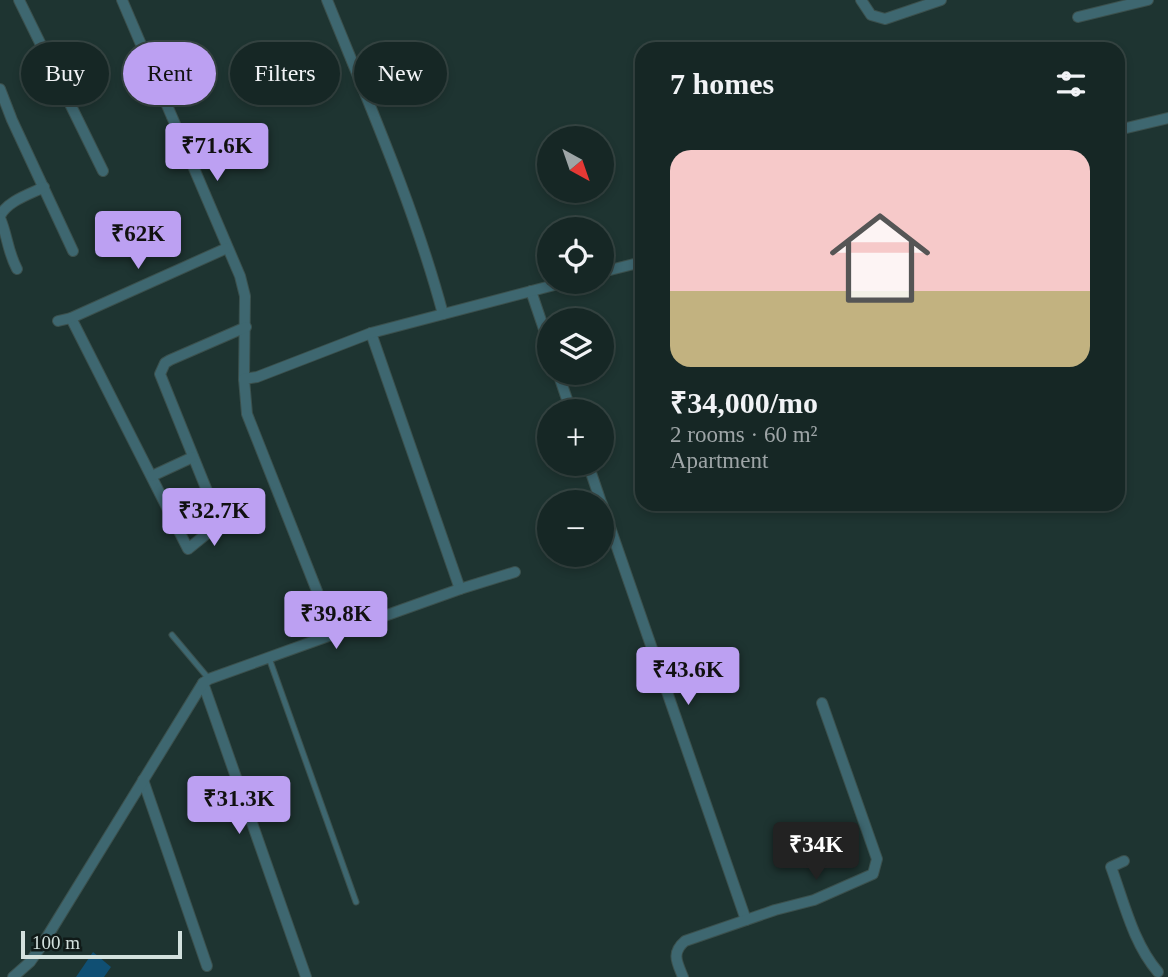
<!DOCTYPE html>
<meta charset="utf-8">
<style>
body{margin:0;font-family:Georgia,serif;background:#1f2f2d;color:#f1f3f6;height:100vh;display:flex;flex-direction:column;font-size:26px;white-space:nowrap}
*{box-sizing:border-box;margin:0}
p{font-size:23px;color:#9ea5a7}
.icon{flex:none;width:38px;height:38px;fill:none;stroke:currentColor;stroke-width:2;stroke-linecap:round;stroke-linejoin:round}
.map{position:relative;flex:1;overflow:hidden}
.sheet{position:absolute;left:635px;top:42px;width:490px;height:469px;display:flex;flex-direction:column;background:#162725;border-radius:21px;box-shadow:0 4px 10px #0003,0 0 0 2px #354442}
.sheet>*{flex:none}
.hud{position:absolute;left:21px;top:42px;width:509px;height:63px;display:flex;gap:14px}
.needle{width:46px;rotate:140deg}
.tools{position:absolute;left:537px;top:126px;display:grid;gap:14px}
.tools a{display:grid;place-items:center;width:77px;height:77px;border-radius:50%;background:#162725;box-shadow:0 4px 10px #0003,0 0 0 2px #354442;font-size:35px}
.scale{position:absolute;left:21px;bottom:18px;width:161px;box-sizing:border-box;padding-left:7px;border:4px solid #d3e1de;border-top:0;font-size:19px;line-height:24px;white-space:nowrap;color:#d3e1de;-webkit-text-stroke:5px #101a18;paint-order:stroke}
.price{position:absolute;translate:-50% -60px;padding:0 16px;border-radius:7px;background:#bca0f2;color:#111;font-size:23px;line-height:46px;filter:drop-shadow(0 2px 4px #0008)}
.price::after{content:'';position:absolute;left:50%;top:42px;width:21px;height:16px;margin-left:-10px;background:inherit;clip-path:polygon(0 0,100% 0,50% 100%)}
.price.active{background:#222;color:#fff}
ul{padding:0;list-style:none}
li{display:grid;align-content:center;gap:14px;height:371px;padding:0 35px}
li+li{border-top:2px solid #354442}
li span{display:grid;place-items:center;height:217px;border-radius:21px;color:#555}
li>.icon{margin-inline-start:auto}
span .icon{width:126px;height:126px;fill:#fffc;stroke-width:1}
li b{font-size:30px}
h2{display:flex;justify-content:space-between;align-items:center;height:84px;padding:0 35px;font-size:30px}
.chip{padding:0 24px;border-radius:32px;background:#162725;box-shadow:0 4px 10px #0003,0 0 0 2px #354442;font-size:24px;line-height:63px}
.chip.active{background:#bca0f2;color:#111}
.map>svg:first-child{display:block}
</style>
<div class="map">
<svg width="1168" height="977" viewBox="0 0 1168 977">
<rect width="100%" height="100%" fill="#1e3431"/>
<polygon fill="#104f73" points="93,952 111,967 104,977 76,977"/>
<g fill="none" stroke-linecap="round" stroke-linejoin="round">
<defs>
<g id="service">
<polyline points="172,635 209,679"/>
<polyline points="269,658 356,902"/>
</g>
<g id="minor">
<polyline points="19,0 103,171"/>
<polyline points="122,0 240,276 245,296 244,379"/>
<path d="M327,0C369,104 414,206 443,314"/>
<polyline points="861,0 871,15 885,19 941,0"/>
<polyline points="1078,17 1148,0"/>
<polyline points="0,89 12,120 73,251"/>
<polyline points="1118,130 1168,118"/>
<path d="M0,216C7,201 30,194 44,187"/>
<path d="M0,218C8,237 7,250 17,269"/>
<polyline points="602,272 642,262"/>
<polyline points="531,291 550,347"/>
<polyline points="71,318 188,549 220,523 160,374 165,363 170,360 246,327"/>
<polyline points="58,321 71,318 227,248"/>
<polyline points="371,333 460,589"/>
<polyline points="558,373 571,411"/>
<polyline points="588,464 601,502"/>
<polyline points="152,476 193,457"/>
<polyline points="602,504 746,920"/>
<polyline points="334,634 460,589 515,572"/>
<polyline points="203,683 306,977"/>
<polyline points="143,780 207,966"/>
<path d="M1124,861L1111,867C1124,902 1133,943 1158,972"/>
<polyline points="13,977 30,962 42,945 203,683 209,679 334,634 247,414 244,379 257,377 371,333 566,282"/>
<path d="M683,977C677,962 671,953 685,941L775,910L814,900L873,874L877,859L822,703"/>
</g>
</defs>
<use href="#service" stroke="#3b504d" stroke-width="7"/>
<use href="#minor" stroke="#3b504d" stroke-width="12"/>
<use href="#service" stroke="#3e6770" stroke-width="5"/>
<use href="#minor" stroke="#3e6770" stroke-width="10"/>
</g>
</svg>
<div class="tools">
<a><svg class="needle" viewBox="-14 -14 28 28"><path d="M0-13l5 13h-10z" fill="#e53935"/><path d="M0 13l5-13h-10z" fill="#9ea5a7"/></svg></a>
<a><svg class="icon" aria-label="locate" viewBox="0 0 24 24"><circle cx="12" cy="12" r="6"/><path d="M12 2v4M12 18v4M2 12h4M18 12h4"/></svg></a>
<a><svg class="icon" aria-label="layers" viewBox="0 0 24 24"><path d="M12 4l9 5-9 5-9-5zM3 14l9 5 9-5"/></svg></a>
<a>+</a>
<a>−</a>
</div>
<div class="scale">100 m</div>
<b class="price" style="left:217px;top:183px">₹71.6K</b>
<b class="price" style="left:138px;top:271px">₹62K</b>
<b class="price" style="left:214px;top:548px">₹32.7K</b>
<b class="price" style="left:336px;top:651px">₹39.8K</b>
<b class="price" style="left:688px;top:707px">₹43.6K</b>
<b class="price" style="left:239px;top:836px">₹31.3K</b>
<b class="price active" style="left:816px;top:882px">₹34K</b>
<div class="hud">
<a class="chip">Buy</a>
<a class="chip active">Rent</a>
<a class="chip">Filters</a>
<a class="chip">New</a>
</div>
<section class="sheet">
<h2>7 homes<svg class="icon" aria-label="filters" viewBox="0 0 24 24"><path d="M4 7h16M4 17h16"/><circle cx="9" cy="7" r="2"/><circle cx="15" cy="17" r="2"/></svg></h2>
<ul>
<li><span style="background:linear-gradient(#f6c9c9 65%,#c2b280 0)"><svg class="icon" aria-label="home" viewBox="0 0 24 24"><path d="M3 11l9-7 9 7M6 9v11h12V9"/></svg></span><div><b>₹34,000/mo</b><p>2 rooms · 60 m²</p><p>Apartment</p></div></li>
</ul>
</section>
</div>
